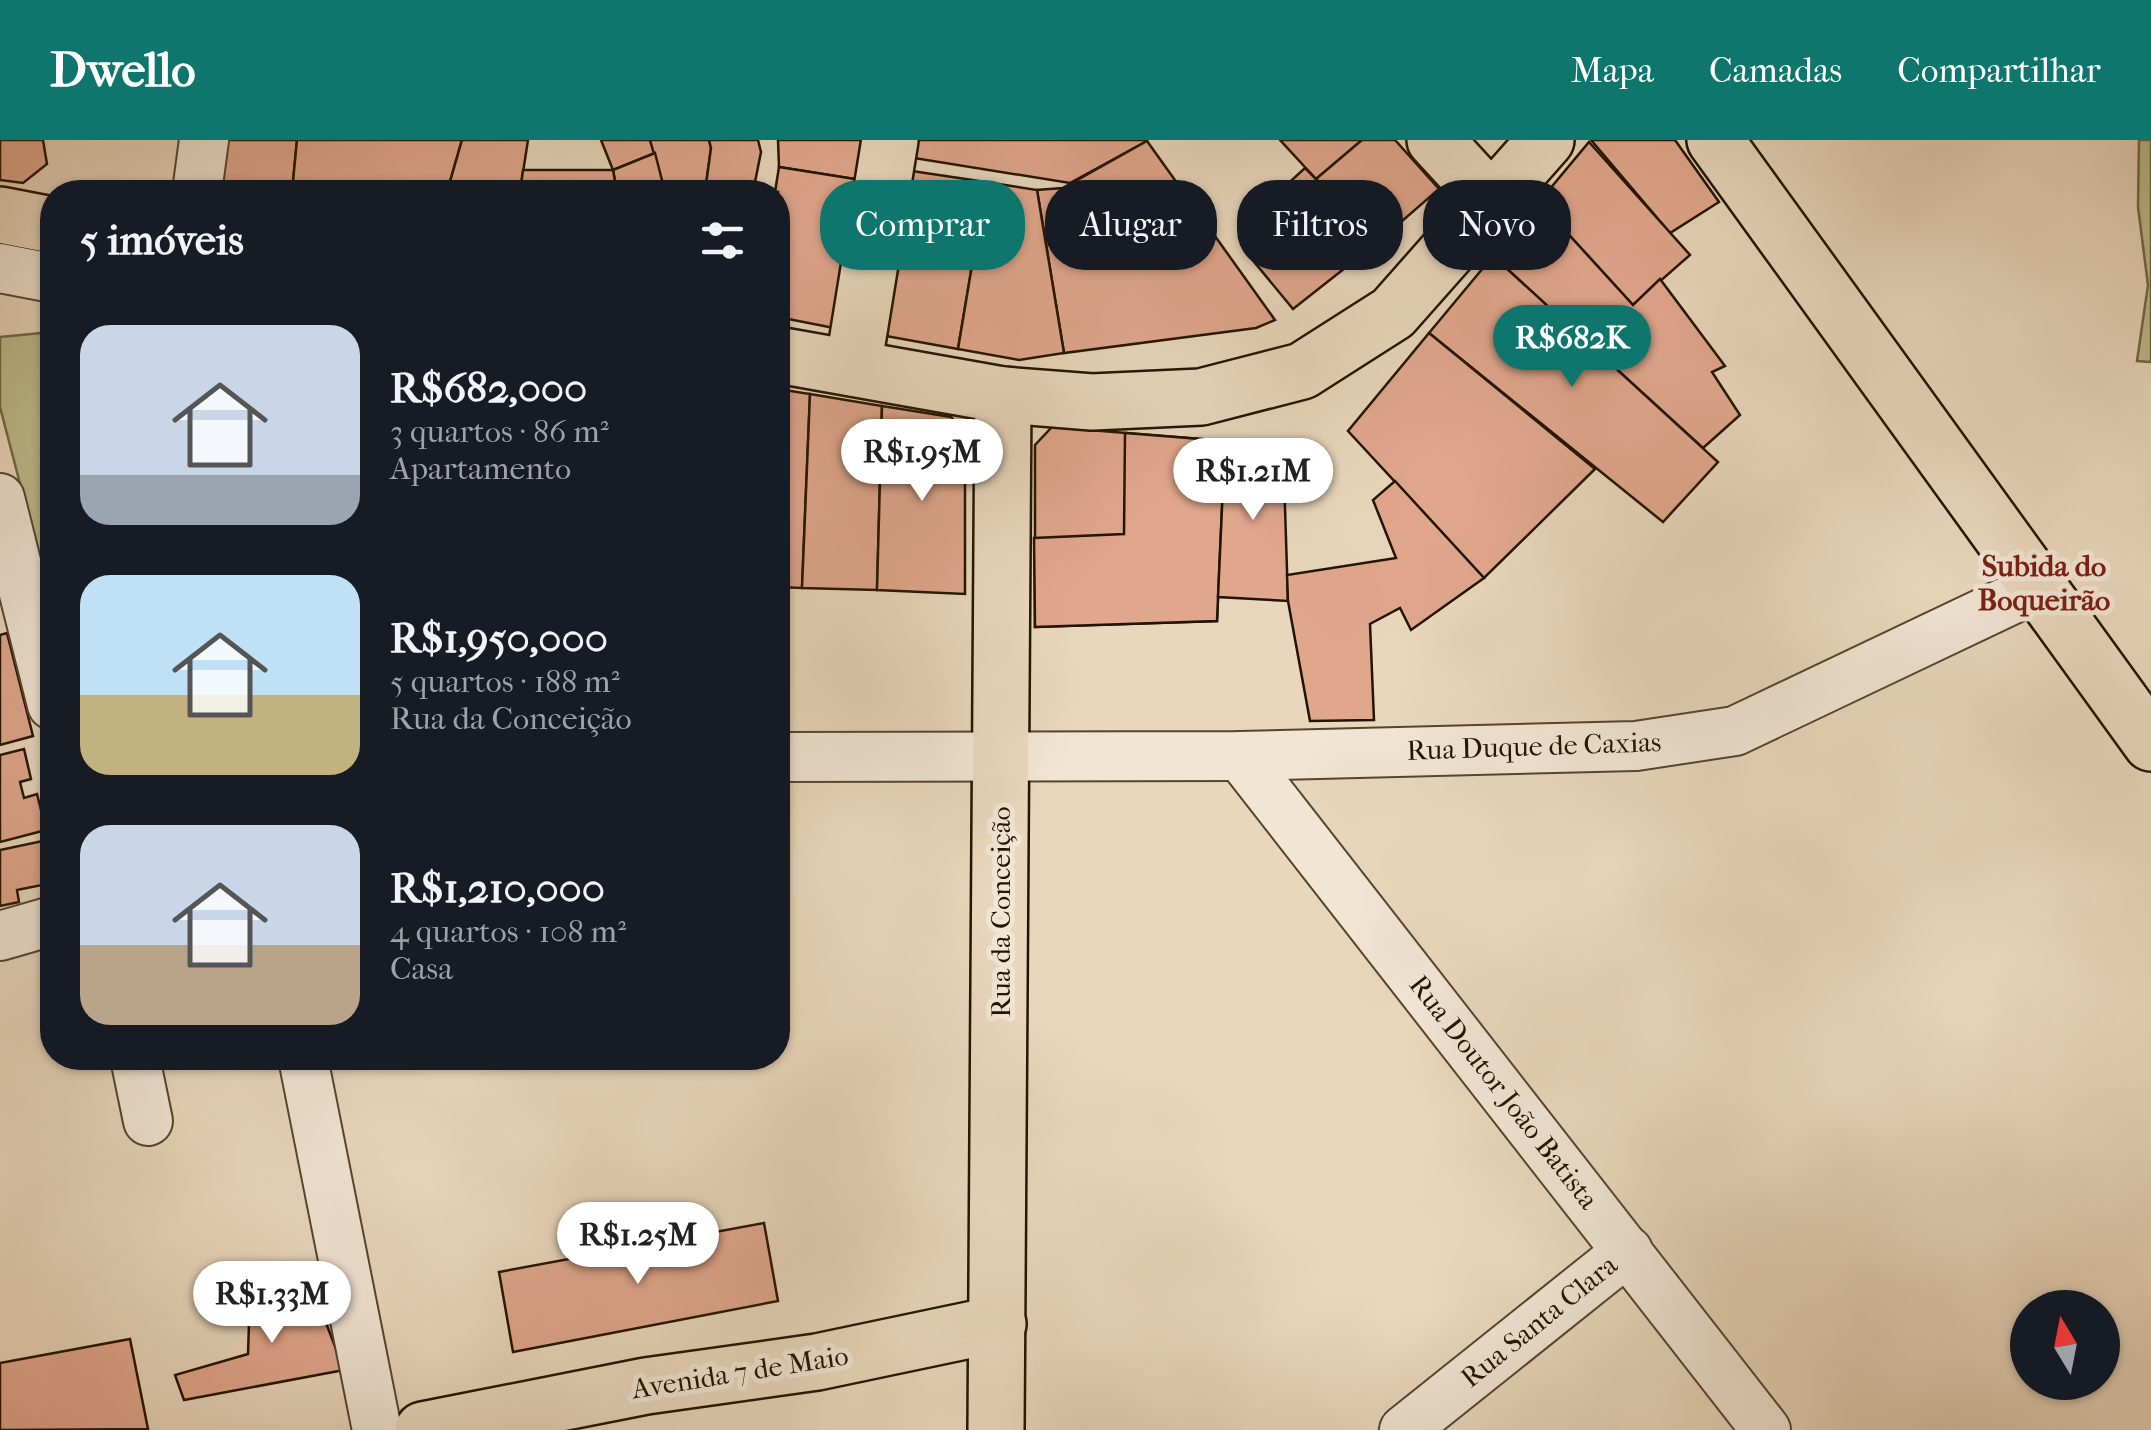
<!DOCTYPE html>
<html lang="pt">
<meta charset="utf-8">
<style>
body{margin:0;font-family:"IM FELL French Canon",serif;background:#242831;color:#f1f3f6;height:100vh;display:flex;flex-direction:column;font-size:38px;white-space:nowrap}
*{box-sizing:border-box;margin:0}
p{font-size:32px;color:#9ea1a6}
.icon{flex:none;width:55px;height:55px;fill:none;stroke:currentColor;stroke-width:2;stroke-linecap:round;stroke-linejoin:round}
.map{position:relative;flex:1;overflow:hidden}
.sheet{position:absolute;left:40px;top:40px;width:750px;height:890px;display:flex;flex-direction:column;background:#171b24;border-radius:40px;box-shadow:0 2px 8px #0004}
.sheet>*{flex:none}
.top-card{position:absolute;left:820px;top:40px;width:950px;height:90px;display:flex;gap:20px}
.needle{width:65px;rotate:350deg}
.buttons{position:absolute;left:2010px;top:1150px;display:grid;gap:20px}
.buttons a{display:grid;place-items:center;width:110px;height:110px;border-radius:50%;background:#171b24;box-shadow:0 2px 8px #0004;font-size:50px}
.price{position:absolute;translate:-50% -85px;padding:0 22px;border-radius:35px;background:#fff;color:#222;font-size:32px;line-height:65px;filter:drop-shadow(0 2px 5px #0008)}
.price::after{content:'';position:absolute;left:50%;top:60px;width:30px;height:22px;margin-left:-15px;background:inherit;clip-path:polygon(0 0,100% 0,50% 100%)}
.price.selected{background:#0f766e;color:#fff}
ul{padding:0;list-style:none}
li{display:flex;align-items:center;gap:30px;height:250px;padding:0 40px}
li span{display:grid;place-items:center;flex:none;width:280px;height:200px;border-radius:30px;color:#555}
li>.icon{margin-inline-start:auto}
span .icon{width:120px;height:120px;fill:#fffc;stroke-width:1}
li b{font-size:42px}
h2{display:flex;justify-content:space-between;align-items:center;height:120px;padding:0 40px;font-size:42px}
.tag{padding:0 35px;border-radius:40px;background:#171b24;box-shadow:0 2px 8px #0004;font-size:35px;line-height:90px}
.tag.selected{background:#0f766e;color:#fff}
header{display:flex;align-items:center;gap:60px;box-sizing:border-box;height:140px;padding:0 50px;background:#0f766e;color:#fff}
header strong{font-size:48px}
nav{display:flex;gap:55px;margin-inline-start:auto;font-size:35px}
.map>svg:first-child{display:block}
</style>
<header>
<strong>Dwello</strong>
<nav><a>Mapa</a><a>Camadas</a><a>Compartilhar</a></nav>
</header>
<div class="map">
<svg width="2151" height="1290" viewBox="0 0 2151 1290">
<rect width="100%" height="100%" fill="#e9d7bd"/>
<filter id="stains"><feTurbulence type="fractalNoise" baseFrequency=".002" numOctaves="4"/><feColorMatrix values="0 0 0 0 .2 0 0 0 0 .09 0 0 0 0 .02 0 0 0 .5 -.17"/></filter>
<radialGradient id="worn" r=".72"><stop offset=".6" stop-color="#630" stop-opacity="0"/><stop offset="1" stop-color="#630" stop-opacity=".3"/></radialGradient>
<g fill="#bebc8c" stroke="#706846" stroke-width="2.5">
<polygon points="2139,0 2151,0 2151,222 2137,221 2148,145 2138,67"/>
<polygon points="52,192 52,466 0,267 0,197"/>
</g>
<g fill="#e1a78d" stroke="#231400" stroke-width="2.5">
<polygon points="0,0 43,0 47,24 23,43 0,40"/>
<polygon points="223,0 297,0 292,52 216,52"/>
<polygon points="297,0 462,0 447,52 292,52"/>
<polygon points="462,0 528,0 520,52 447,52"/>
<polygon points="601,0 650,0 655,13 613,30"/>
<polygon points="650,0 709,0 711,8 705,52 665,52"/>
<polygon points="709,0 758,0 761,12 753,52 705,52 711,8"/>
<polygon points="778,0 868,0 861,40 779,27"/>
<polygon points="916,0 1146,0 1147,1 1070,43 914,18"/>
<polygon points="1280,0 1362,0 1316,39"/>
<polygon points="1362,0 1395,0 1439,49 1378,102 1316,39"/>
<polygon points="1591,0 1675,0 1719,62 1670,93"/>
<polygon points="1147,1 1275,180 1256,188 1064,213 1037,50 1063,48"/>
<polygon points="1589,2 1690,115 1633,165 1539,62"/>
<polygon points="655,13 665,52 617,52 613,30"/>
<polygon points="779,27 861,40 834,188 778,177 778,52 775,52"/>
<polygon points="1305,28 1378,102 1293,169 1246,112 1272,92 1256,73"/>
<polygon points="523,30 613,30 617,52 520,52"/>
<polygon points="912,31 986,42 958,209 886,196"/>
<polygon points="986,42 1037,50 1064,213 1019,220 958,209"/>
<polygon points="1539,62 1633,165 1660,139 1725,226 1712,232 1740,275 1703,308 1493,116"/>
<polygon points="1493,116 1718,322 1663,382 1429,193"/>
<polygon points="1429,193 1595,329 1484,438 1348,291"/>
<polygon points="778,249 810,254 802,448 778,447"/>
<polygon points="810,254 882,266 877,450 802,448"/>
<polygon points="882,266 951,277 965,293 965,454 877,450"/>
<polygon points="1052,287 1225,301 1217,481 1035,487 1035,305"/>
<polygon points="1125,293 1225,301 1217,481 1035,487 1034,398 1124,394"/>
<polygon points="1225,301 1283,305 1288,461 1218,457"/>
<polygon points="1395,341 1484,438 1411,490 1400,468 1370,484 1374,580 1310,581 1288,461 1287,435 1396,418 1373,360"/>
<polygon points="7,493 33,596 0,605 0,495"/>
<polygon points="24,609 31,639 20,642 24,658 37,654 46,690 0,702 0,615"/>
<polygon points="52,699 52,743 17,750 19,762 0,766 0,710"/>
<polygon points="764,1083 778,1161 513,1212 499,1132"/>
<polygon points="310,1141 344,1230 184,1260 175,1235 248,1214 250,1152"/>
<polygon points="130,1199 148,1289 0,1290 0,1223"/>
</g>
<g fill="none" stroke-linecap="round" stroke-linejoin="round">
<defs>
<g id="minor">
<polyline points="197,52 204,0"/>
<polyline points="0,128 52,138"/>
<polyline points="0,358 52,565"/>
<polyline points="1240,616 1766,1290"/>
<polyline points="778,617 1240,616 1636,606 1735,591 2036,448"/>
<polyline points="0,796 52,781"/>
<polyline points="135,918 148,981"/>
<polyline points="303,918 377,1290"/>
<polyline points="1404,1290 1628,1111"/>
</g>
<g id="major">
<polyline points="1435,0 1492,62"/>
<polyline points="1715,0 2151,603"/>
<polyline points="0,75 52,85"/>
<polyline points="778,215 1003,255 1092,262 1201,257 1302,231 1393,173 1546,0"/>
<polyline points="853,228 890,0"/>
<polyline points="423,1290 646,1246 817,1222 998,1184"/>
<polyline points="996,1290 1003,255"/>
</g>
</defs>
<use href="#minor" stroke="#54452f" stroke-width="52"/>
<use href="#major" stroke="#231400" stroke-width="60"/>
<use href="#minor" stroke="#f1e5d4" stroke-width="48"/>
<use href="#major" stroke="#e9d7bd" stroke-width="55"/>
</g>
<g text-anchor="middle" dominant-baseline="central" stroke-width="10" stroke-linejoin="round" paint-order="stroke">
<g font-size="28" fill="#231400" stroke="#f1e5d4">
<text transform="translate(1534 606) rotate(-2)">Rua Duque de Caxias</text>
<text transform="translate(1000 772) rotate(-90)">Rua da Conceição</text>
<text transform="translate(1504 952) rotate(52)">Rua Doutor João Batista</text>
<text transform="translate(1539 1181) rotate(-39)">Rua Santa Clara</text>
<text transform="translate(740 1232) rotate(-9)">Avenida 7 de Maio</text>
</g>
<g font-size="30" font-weight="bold" fill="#7a1f14" stroke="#f1e5d4">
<text x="2044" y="426">Subida do<tspan x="2044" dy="34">Boqueirão</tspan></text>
</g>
</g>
<rect width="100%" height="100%" filter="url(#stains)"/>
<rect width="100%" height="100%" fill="url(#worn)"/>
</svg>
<div class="buttons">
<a><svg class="needle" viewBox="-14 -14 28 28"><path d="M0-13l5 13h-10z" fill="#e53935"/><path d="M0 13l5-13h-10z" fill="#9ea1a6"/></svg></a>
</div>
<b class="price selected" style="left:1572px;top:250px">R$682K</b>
<b class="price" style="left:922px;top:364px">R$1.95M</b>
<b class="price" style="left:1253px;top:383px">R$1.21M</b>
<b class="price" style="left:638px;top:1147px">R$1.25M</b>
<b class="price" style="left:272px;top:1206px">R$1.33M</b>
<div class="top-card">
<a class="tag selected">Comprar</a>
<a class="tag">Alugar</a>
<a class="tag">Filtros</a>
<a class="tag">Novo</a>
</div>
<section class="sheet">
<h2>5 imóveis<svg class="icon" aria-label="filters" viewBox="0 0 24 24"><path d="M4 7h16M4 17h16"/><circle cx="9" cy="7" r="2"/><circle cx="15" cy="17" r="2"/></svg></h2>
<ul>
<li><span style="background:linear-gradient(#c9d6e8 75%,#9aa5b1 0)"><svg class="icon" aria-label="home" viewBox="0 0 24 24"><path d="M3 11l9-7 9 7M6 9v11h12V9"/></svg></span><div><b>R$682,000</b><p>3 quartos · 86 m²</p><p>Apartamento</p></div></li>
<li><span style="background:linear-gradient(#bfe0f5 60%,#c2b280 0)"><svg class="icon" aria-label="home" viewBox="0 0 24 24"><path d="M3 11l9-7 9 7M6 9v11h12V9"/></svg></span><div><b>R$1,950,000</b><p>5 quartos · 188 m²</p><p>Rua da Conceição</p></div></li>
<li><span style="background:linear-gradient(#c9d6e8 60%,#b9a48a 0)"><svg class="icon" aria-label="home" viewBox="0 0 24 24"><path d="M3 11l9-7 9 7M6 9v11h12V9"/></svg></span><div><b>R$1,210,000</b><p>4 quartos · 108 m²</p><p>Casa</p></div></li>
</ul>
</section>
</div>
